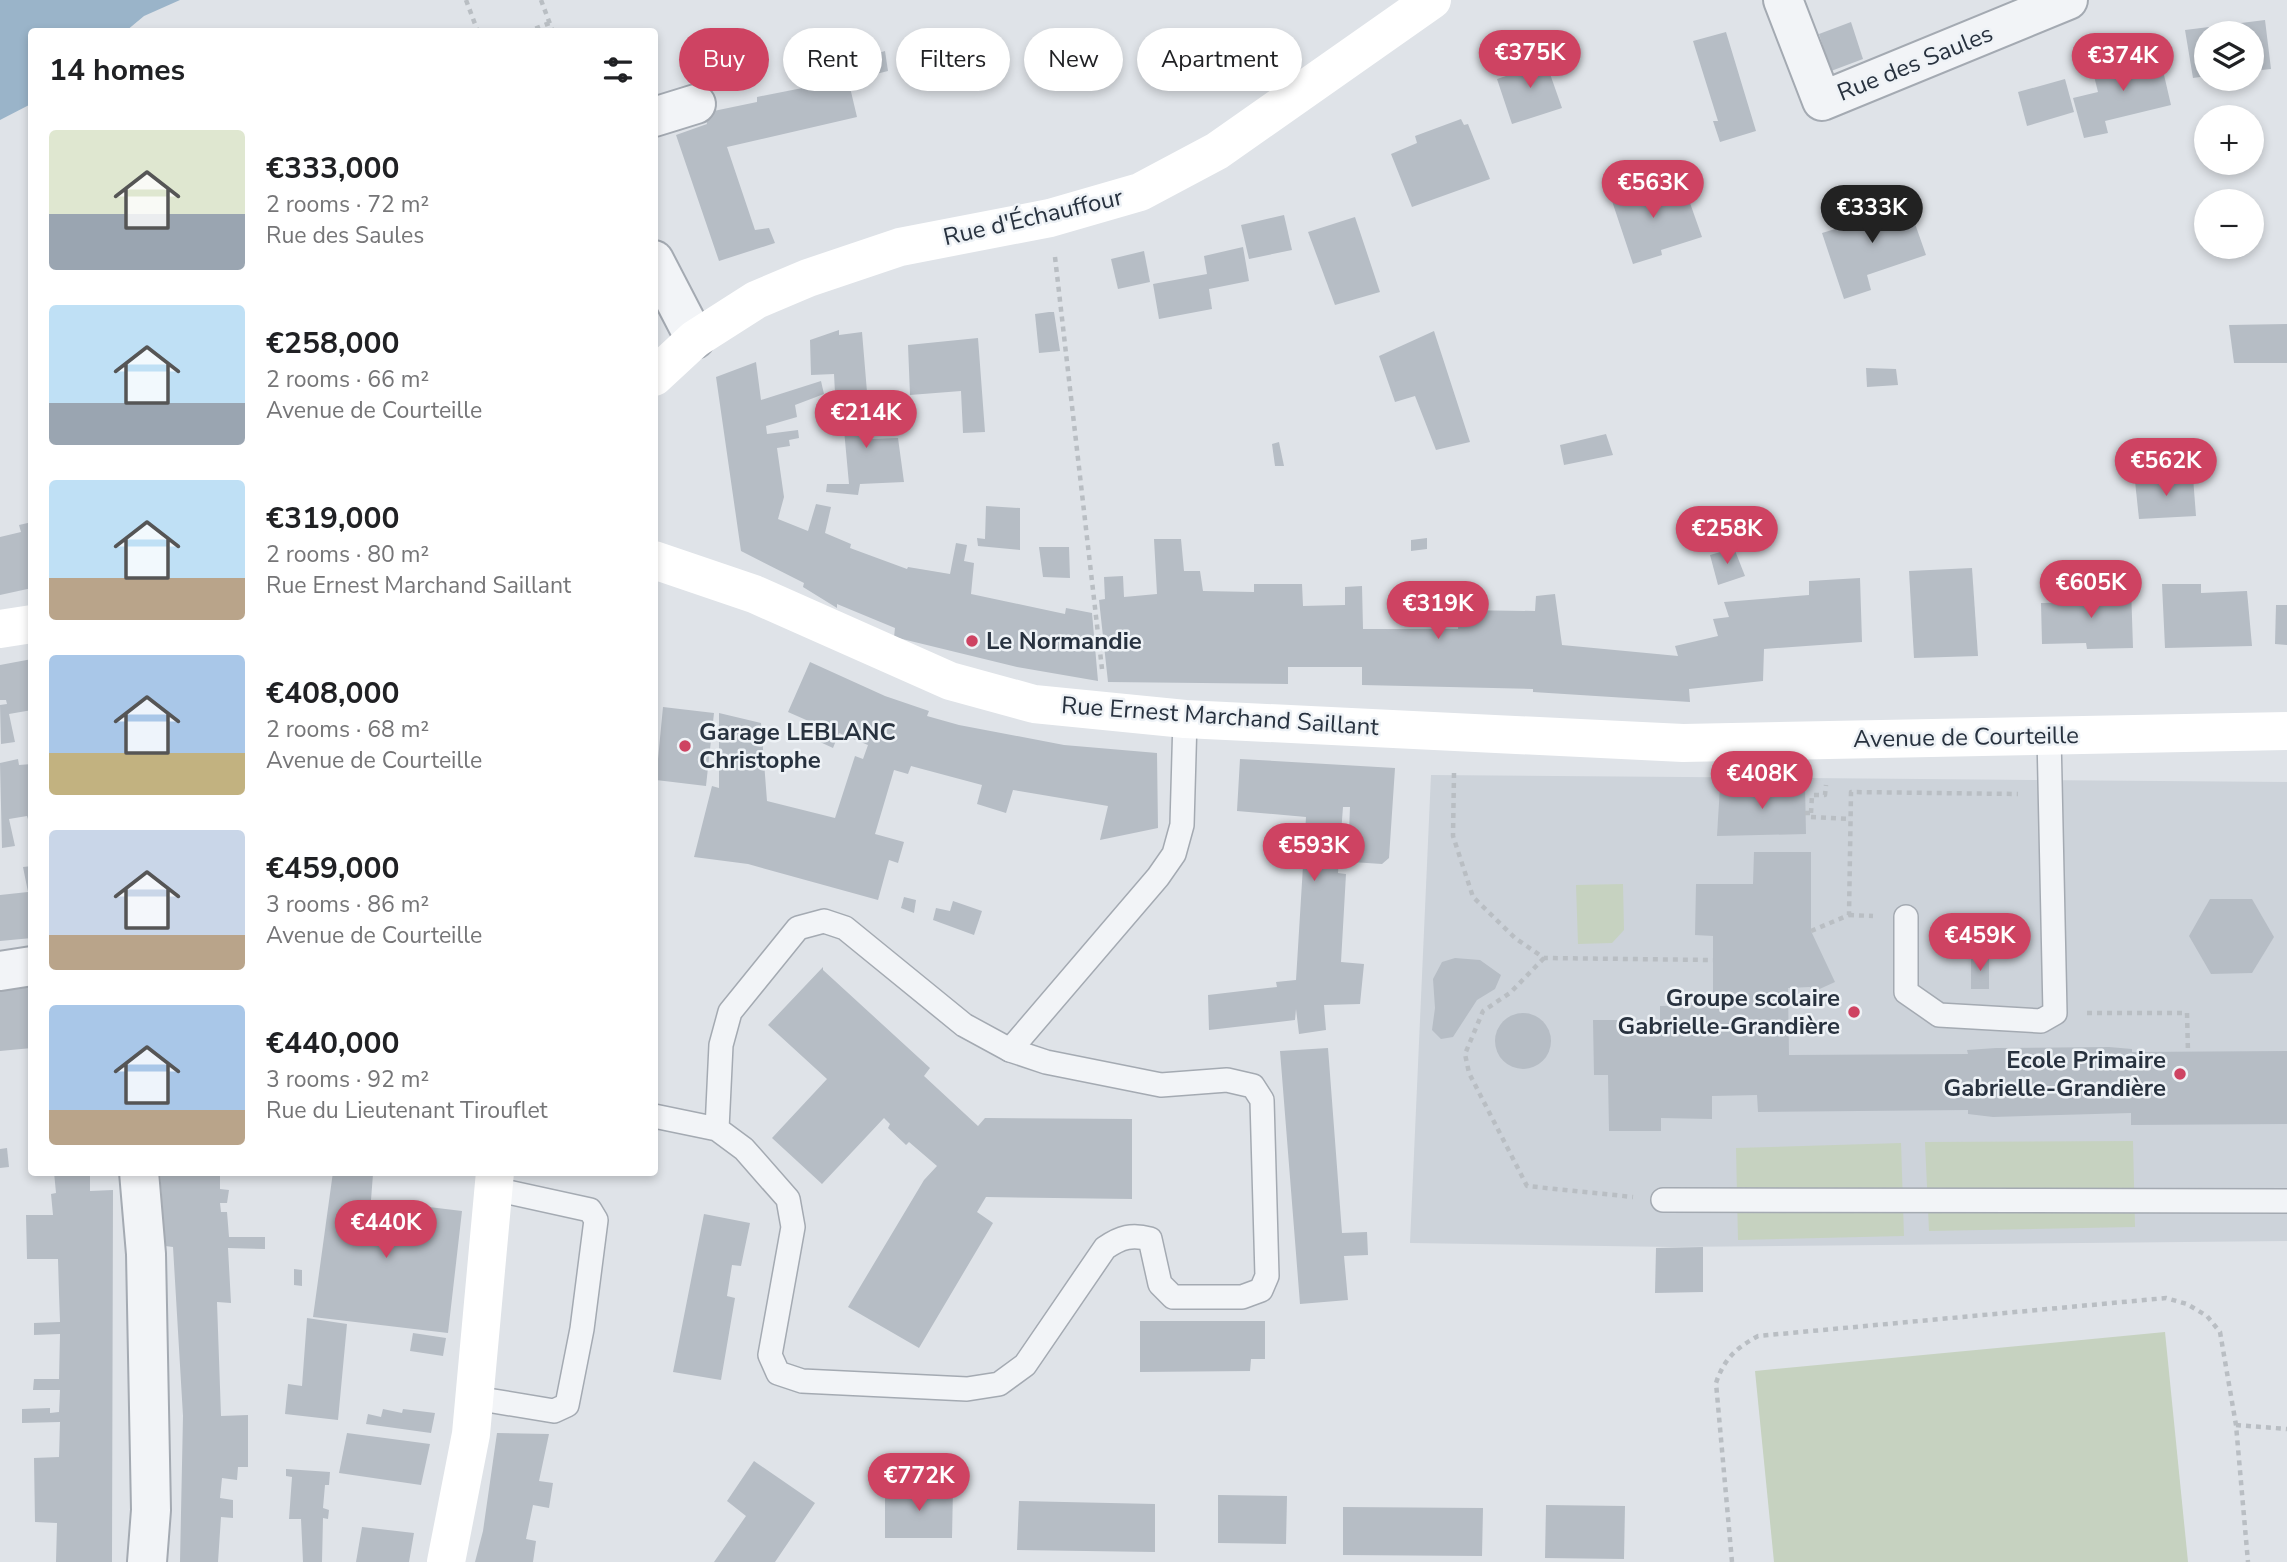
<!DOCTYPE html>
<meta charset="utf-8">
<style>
body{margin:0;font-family:"Nunito Sans",sans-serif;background:#f2f2f2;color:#202124;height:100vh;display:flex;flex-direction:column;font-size:26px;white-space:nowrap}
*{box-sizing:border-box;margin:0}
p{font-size:23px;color:#757577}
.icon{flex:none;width:38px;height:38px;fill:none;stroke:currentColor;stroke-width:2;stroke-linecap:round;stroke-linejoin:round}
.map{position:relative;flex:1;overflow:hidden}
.side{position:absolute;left:28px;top:28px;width:630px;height:1148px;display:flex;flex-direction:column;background:#fff;border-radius:7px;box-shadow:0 4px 10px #0003}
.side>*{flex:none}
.hud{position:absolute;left:679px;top:28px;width:665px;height:63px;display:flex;gap:14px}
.buttons{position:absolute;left:2194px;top:21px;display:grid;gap:14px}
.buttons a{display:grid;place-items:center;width:70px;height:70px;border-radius:50%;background:#fff;box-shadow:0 4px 10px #0003;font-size:35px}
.price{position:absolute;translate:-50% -60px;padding:0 16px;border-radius:24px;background:#ce4362;color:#fff;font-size:23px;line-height:46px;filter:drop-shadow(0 2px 4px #0008)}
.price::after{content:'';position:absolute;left:50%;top:42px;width:21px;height:16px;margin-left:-10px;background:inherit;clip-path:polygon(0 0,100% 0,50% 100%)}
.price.selected{background:#222;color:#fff}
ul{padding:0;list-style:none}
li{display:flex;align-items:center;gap:21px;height:175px;padding:0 21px}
li span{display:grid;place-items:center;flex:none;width:196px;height:140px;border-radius:7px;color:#555}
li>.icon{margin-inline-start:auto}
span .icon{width:84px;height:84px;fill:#fffc;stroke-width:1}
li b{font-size:30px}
h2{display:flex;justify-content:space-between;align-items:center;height:84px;padding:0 21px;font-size:30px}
.pill{padding:0 24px;border-radius:32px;background:#fff;box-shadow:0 4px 10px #0003;font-size:24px;line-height:63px}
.pill.selected{background:#ce4362;color:#fff}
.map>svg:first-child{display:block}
</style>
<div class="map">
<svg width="2287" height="1562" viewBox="0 0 2287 1562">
<rect width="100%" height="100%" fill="#dfe3e8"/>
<polygon fill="#cdd3da" points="1431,775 2287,782 2287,1241 1671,1247 1410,1243"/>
<g fill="#c6d2c0">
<polygon points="1623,884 1624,930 1612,943 1578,944 1576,885"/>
<polygon points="2133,1141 2135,1227 1929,1231 1925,1142"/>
<polygon points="1901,1143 1904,1236 1738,1240 1736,1148"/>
<polygon points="2165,1332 2188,1562 1774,1562 1755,1371"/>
</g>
<polygon fill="#9ab4c9" points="0,0 180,0 144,16 126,31 32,32 31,104 0,120"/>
<g fill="#b6bdc5">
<polygon points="2265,20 2271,69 2252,71 2252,33 2207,33 2207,76 2193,78 2185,30"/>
<polygon points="1851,22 1863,59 1831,71 1819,34"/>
<polygon points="1726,32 1756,131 1720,142 1713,121 1718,121 1693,41"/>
<polygon points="2158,49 2171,105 2105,121 2108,133 2084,138 2073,98 2098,92 2093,72 2136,61 2136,55"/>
<polygon points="885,51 888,71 872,75 868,56"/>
<polygon points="1542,51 1562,108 1512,124 1497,79 1524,70 1520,58"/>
<polygon points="848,79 857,117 727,147 755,230 769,228 775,243 719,261 676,135 707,124 704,113 757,102 757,97"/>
<polygon points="2065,79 2074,112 2027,126 2018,92"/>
<polygon points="1461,119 1464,125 1468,124 1490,179 1412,207 1391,154 1417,143 1415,136"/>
<polygon points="1635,177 1643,200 1684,186 1702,237 1661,250 1662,255 1633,264 1607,186"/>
<polygon points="1907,201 1926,255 1867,275 1871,290 1844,299 1822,233 1845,226 1841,213 1864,206 1867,215"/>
<polygon points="1284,215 1292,250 1249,259 1241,225"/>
<polygon points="1355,217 1380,292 1335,305 1308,232"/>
<polygon points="1243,247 1249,281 1209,289 1212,309 1159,319 1153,284 1207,274 1204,256"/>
<polygon points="1144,251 1150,282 1118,289 1111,259"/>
<polygon points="1049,312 1054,312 1060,351 1039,353 1035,314"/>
<polygon points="2287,324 2287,363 2234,363 2229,325"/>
<polygon points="839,330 839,335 862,332 867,392 835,393 834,374 811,375 810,340"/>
<polygon points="1434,331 1470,442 1436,450 1415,396 1395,402 1379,356"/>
<polygon points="978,338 985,432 963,433 961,391 910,395 908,345"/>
<polygon points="756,362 761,400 821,381 824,394 795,405 797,417 766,426 767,434 798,430 799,438 789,440 790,446 777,448 784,497 778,519 808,531 816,504 831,507 825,533 851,544 850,548 907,569 908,567 950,574 956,543 967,545 964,561 974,563 971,594 1065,614 1066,608 1092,613 1098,681 1017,667 894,637 895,628 837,604 837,608 803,587 804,583 741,551 716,377"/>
<polygon points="1866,368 1896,369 1898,385 1867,387"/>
<polygon points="870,396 871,439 898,438 904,482 860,484 858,495 826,492 827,484 849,484 841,397"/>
<polygon points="1606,434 1613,455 1564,465 1560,445"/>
<polygon points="1279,442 1284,466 1275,466 1272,444"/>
<polygon points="2193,477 2196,516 2139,519 2135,481"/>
<polygon points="986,506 1020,508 1020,550 978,546 977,538 985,539"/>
<polygon points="32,522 32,588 0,595 0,537 21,532 19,525"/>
<polygon points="1427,538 1427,549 1411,551 1411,540"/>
<polygon points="1154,539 1181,539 1184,571 1200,571 1203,591 1254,592 1254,584 1302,584 1303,606 1345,605 1345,587 1362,586 1363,629 1458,629 1459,610 1535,611 1536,596 1555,594 1562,645 1678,656 1675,646 1718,636 1713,619 1729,617 1724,602 1809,595 1809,581 1860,578 1862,642 1764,649 1763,681 1689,689 1690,702 1533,692 1533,689 1362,685 1362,667 1288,667 1288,684 1108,682 1099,600 1105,599 1104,577 1123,576 1124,597 1157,594"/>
<polygon points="1039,547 1069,547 1070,578 1043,577"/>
<polygon points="1734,548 1745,576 1718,585 1710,555"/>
<polygon points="1972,568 1978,656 1914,658 1909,571"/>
<polygon points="2162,584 2201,584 2201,593 2247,591 2252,646 2165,648"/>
<polygon points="2131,587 2133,648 2087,649 2086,643 2042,644 2041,603 2086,602 2086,589"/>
<polygon points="2276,605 2287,605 2287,645 2275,644"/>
<polygon points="32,659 32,710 9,714 15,742 1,744 0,705 7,704 6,700 0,700 0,665"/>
<polygon points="810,662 885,696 929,711 927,716 959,725 1064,745 1157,753 1158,828 1100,840 1108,806 1013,790 1006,813 977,804 982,785 911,766 908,774 894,770 875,834 904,842 898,863 889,860 878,900 748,864 694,857 712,786 719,788 719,713 761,723 767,801 835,818 855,756 863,759 868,745 839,733 833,748 807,736 813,723 788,712"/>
<polygon points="663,707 714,713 706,786 656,780"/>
<polygon points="18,759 19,765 32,764 32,832 27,816 9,819 15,846 2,848 0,763"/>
<polygon points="1240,759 1395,768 1389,858 1382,864 1352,862 1348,855 1350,807 1343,807 1338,873 1346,874 1341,962 1364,964 1360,1004 1324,1005 1326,1030 1299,1034 1296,1009 1295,1020 1209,1030 1208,995 1277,987 1276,982 1296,980 1306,817 1237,811"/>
<polygon points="1720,786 1805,786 1806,834 1717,836"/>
<polygon points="1754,852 1811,852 1811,931 1835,982 1813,992 1810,987 1788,988 1789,1055 1968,1054 1967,1050 1996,1048 2109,1047 2132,1049 2132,1052 2287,1051 2287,1124 2131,1125 2131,1113 1993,1117 1968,1114 1968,1110 1758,1112 1757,1095 1712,1096 1712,1119 1661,1118 1661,1131 1609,1131 1608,1075 1594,1075 1593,1020 1660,1020 1660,1006 1713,1005 1713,936 1695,935 1696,884 1753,884"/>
<polygon points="32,866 32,938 0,941 0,895 28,892 23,867"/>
<polygon points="904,897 916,900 914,913 901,908"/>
<polygon points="2210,899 2252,899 2274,937 2252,973 2211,974 2189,936"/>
<polygon points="953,901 982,911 974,935 933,920 936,908 950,911"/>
<polygon points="1971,956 1989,957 1989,989 1971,989"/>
<polygon points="1455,958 1480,960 1501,975 1495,989 1477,1000 1453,1037 1441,1039 1432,1030 1435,1008 1433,979 1442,962"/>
<polygon points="823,967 823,970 930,1068 924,1076 978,1126 985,1118 1132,1119 1132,1199 986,1197 977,1212 993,1223 919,1348 848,1307 924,1180 937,1166 909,1142 906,1145 888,1128 890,1124 884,1118 822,1184 772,1138 827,1079 768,1025"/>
<polygon points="32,986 32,1048 0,1051 0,990"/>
<circle cx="1523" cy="1041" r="28"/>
<polygon points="1328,1048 1342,1233 1367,1232 1368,1255 1344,1256 1348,1300 1300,1304 1280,1051"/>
<polygon points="7,1148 9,1167 0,1168 0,1149"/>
<polygon points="54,1172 90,1172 90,1191 113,1190 112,1562 56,1562 57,1523 35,1522 34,1458 59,1457 60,1422 22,1423 22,1409 50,1408 50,1413 59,1412 60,1390 33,1390 34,1379 59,1379 60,1334 34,1335 34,1323 60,1322 59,1294 58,1259 27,1259 26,1215 53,1215 51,1194 56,1193"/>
<polygon points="160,1172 220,1172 220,1189 229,1190 227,1203 220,1203 221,1212 227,1212 229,1237 265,1237 265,1249 228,1248 231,1303 217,1302 221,1416 248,1415 248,1467 238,1467 237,1480 222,1478 220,1498 233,1500 233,1518 221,1517 218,1562 180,1562 183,1416 173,1247 165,1246"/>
<polygon points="333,1172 373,1174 371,1200 462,1211 448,1333 313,1317"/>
<polygon points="704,1214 750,1223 741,1266 732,1265 727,1296 735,1298 721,1380 673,1372"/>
<polygon points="1703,1247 1703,1292 1655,1293 1656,1248"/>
<polygon points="294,1269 302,1270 302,1286 294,1285"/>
<polygon points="307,1318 347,1324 338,1420 285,1414 288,1384 302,1386"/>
<polygon points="1140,1321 1265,1321 1265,1359 1251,1359 1250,1371 1140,1372"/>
<polygon points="413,1333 446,1338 443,1356 410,1351"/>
<polygon points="383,1409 402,1413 403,1409 435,1413 431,1433 366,1424 368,1414 381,1417"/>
<polygon points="347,1433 430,1444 421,1485 339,1473"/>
<polygon points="497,1433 549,1434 539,1481 553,1483 549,1508 533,1505 526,1539 536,1541 533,1562 475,1562 483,1531"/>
<polygon points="754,1461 815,1503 775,1562 714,1562 746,1516 727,1501"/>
<polygon points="286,1469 330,1472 329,1485 325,1485 323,1508 329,1510 328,1519 323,1518 322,1562 303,1562 301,1519 289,1519 292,1477 286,1476"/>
<polygon points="885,1489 953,1489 952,1538 885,1538"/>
<polygon points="1218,1495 1287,1496 1286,1544 1218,1543"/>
<polygon points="1019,1501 1155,1504 1155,1552 1017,1550"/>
<polygon points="1546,1505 1625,1506 1624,1559 1545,1558"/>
<polygon points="1343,1507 1483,1508 1482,1556 1343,1555"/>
<polygon points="362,1527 414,1533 409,1562 356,1562"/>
</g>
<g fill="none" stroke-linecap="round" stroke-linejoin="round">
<defs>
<g id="lane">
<polyline points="1906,917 1906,992 1939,1015 2041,1021 2055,1013 2049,735"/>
<polyline points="1010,1050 1158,877 1174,854 1182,825 1185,719"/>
<path d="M654,1116L717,1129L744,1149L788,1199L793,1227L770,1355L778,1373L802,1381L967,1389L999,1384L1025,1365L1105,1248C1121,1237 1132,1234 1150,1239L1160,1284L1173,1297H1242L1261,1290L1267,1276L1262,1100L1253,1086L1227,1080L1161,1085L1046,1062L1010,1050L964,1025L845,928L824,921L798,928L730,1012L721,1045L717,1129"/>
<polyline points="1663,1200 2287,1201"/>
<polyline points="475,1398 554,1411 567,1405 582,1329 596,1220 590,1210 494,1189"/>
</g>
<g id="street">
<polyline points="1783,0 1822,101 2068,0"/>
<polyline points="654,117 696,104"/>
<polyline points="654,260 695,339"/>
<polyline points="0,971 32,966"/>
<polyline points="139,1172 146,1254 151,1510 147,1562"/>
</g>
</defs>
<use href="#lane" stroke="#a4aab2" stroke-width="26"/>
<use href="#street" stroke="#a4aab2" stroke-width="42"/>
<g stroke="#b9bec3" stroke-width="4.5" stroke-dasharray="5 5" stroke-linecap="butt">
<polyline points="466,0 478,32"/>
<polyline points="541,0 553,32"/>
<polyline points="526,32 550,23"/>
<polyline points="1055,257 1102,669"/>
<polyline points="1454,773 1453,836 1473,897 1515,938 1544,958 1713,960"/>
<polyline points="1805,813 1811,813 1811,817 1851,819"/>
<polyline points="1811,813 1812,795 1825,795 1826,785"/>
<polyline points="1849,915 1873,916"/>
<polyline points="1811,931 1849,915 1851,792 2018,794"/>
<polyline points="1544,958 1510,993 1483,1011 1465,1054 1469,1073 1527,1186 1633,1197"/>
<polyline points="2087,1013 2187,1013 2188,1052"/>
<polyline points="2236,1425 2287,1429"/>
<path d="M1732,1562L1716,1383C1724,1359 1736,1348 1758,1336L2166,1298L2187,1304L2207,1316L2220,1332L2236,1425L2248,1562"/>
</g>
<use href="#lane" stroke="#f2f4f7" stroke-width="23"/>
<use href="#street" stroke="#f2f4f7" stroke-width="38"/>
<g stroke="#fff" stroke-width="38">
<polyline points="654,377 695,339 756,300 808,278 900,247 1050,218 1140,192 1217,151 1432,0"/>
<polyline points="654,560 754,594 950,681 1034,704 1185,719 1683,743 2287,731"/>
<polyline points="0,629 32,624"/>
<polyline points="446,1562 471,1434 495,1172"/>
</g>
</g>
<g fill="#ce4362" stroke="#eef2f6" stroke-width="2.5">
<circle cx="972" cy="641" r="7"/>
<circle cx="685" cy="746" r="7"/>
<circle cx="1854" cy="1012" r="7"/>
<circle cx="2180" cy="1074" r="7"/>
</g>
<g text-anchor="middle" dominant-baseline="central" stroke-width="5" stroke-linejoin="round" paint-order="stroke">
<g font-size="24" fill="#28323f" stroke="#eef2f6">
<text transform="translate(1915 63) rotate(-22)">Rue des Saules</text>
<text transform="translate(1033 217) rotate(-13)">Rue d'Échauffour</text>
<text transform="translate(1220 716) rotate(4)">Rue Ernest Marchand Saillant</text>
<text transform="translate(1966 737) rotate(-1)">Avenue de Courteille</text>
</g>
<g font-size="24" font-weight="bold" fill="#28323f" stroke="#eef2f6" text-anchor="start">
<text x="986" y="641">Le Normandie</text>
<text x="699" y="732">Garage LEBLANC<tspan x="699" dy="28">Christophe</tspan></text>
<text x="1840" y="998" text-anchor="end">Groupe scolaire<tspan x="1840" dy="28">Gabrielle-Grandière</tspan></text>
<text x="2166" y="1060" text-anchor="end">Ecole Primaire<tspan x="2166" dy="28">Gabrielle-Grandière</tspan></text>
</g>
</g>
</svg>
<div class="buttons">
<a><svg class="icon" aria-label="layers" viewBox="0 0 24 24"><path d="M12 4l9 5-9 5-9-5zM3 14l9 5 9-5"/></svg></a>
<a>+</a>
<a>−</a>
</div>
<b class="price" style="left:1530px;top:90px">€375K</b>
<b class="price" style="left:2123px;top:93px">€374K</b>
<b class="price" style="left:1653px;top:220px">€563K</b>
<b class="price selected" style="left:1872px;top:245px">€333K</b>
<b class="price" style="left:866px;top:450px">€214K</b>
<b class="price" style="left:2166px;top:498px">€562K</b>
<b class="price" style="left:1727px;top:566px">€258K</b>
<b class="price" style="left:2091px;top:620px">€605K</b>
<b class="price" style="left:1438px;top:641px">€319K</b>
<b class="price" style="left:1762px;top:811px">€408K</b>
<b class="price" style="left:1314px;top:883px">€593K</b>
<b class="price" style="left:1980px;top:973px">€459K</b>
<b class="price" style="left:386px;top:1260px">€440K</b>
<b class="price" style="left:919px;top:1513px">€772K</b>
<div class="hud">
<a class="pill selected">Buy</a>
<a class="pill">Rent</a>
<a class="pill">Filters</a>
<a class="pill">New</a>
<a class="pill">Apartment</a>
</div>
<section class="side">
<h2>14 homes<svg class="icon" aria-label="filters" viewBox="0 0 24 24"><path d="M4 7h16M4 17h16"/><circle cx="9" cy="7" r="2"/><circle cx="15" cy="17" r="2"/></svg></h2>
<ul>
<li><span style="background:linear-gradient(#dfe7d0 60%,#9aa5b1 0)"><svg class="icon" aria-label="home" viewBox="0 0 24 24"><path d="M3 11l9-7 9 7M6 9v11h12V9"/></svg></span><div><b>€333,000</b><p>2 rooms · 72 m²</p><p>Rue des Saules</p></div></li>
<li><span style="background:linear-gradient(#bfe0f5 70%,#9aa5b1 0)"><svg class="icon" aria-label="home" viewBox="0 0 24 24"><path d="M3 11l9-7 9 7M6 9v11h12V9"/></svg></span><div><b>€258,000</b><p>2 rooms · 66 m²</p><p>Avenue de Courteille</p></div></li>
<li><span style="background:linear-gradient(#bfe0f5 70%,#b9a48a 0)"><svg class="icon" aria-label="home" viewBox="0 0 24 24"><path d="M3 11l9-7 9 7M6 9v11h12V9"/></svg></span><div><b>€319,000</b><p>2 rooms · 80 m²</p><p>Rue Ernest Marchand Saillant</p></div></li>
<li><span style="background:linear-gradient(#a9c7e8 70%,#c2b280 0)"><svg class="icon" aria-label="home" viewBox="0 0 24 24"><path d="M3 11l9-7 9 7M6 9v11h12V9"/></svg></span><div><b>€408,000</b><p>2 rooms · 68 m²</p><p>Avenue de Courteille</p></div></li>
<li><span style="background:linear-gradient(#c9d6e8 75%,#b9a48a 0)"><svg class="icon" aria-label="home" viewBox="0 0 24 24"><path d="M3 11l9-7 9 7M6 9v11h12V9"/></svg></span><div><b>€459,000</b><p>3 rooms · 86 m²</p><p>Avenue de Courteille</p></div></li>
<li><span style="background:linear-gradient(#a9c7e8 75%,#b9a48a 0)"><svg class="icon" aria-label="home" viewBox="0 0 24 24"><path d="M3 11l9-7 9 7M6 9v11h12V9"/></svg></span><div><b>€440,000</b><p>3 rooms · 92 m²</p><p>Rue du Lieutenant Tirouflet</p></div></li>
</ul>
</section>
</div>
